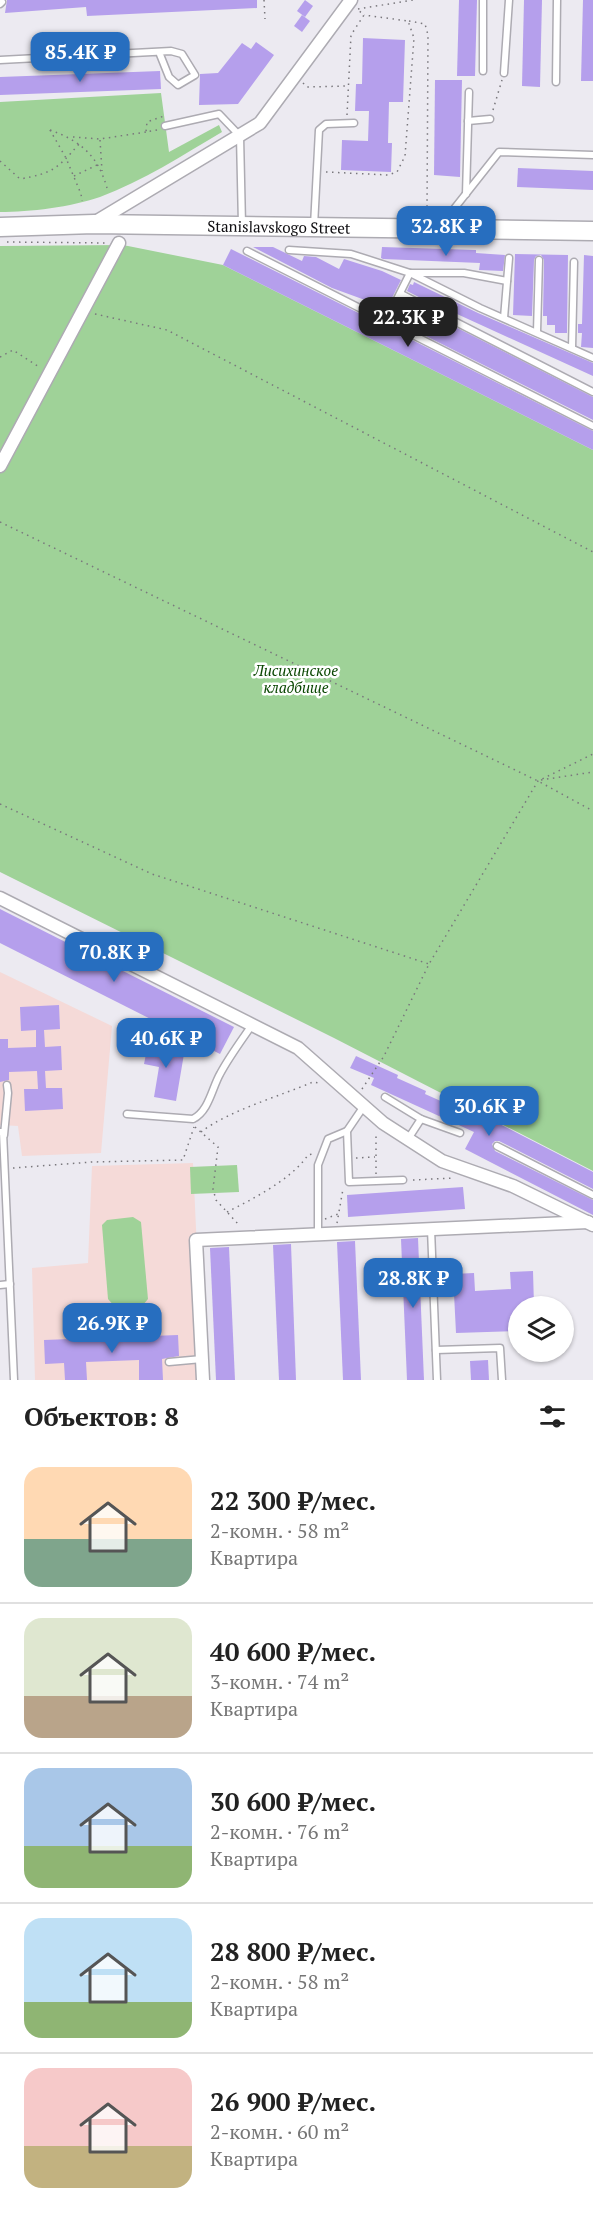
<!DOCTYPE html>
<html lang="ru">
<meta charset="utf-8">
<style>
body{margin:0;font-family:"PT Serif",serif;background:#f2f2f2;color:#222;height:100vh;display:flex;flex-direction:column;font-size:22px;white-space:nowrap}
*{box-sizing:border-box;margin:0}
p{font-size:20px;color:#767676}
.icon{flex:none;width:33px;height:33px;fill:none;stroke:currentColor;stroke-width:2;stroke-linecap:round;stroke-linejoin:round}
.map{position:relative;height:1380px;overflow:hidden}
.details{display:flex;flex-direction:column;background:#fff;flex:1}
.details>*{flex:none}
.tools{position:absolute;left:508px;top:1296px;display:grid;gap:12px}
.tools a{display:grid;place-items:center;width:66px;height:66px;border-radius:50%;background:#fff;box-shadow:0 2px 4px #0004;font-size:30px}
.price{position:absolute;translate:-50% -51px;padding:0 14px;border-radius:12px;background:#276ebf;color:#fff;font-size:20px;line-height:39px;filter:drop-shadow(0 2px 3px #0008)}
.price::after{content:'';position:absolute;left:50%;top:36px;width:18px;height:14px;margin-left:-9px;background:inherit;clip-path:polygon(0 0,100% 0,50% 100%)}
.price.selected{background:#222;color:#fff}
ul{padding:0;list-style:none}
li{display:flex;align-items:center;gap:18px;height:150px;padding:0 24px}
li+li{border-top:2px solid #e0e0e0}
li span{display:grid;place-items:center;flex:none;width:168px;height:120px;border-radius:18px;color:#555}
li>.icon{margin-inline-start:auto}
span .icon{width:72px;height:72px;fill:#fffc;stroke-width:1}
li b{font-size:26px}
h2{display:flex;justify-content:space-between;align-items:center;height:72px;padding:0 24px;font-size:26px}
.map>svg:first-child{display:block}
</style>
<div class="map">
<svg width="593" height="1380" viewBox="0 0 593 1380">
<rect width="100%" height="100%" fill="#eceaf1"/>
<g fill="#f5dad8">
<polygon points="0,972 112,1026 101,1153 22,1156 18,1126 0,1125"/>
<polygon points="193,1163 203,1380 35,1380 32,1268 88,1263 92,1166"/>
</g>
<g fill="#9fd298">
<path d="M161,93L169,152L219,125L222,132C183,155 143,181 100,197C71,207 30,212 0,212V102Z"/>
<polygon points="123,245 223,265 593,450 593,1171 334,1038 0,872 0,246"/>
<polygon points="237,1165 239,1192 191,1194 190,1167"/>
<polygon points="133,1217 141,1222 148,1299 142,1306 116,1308 108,1299 102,1225 107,1220"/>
</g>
<g fill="#b59fec">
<polygon points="7,0 257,0 257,8 87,16 86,7 5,13"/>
<polygon points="305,0 313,6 305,17 297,11"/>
<polygon points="459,0 477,0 475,76 457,76"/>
<polygon points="524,0 542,0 540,87 522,86"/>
<polygon points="583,0 593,0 593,81 581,81"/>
<polygon points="302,15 310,21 302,32 294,26"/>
<polygon points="363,38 405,40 403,102 389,102 388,143 392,143 391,172 341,170 342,140 368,141 369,111 355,111 356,84 362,84"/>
<polygon points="256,42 274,55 238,104 199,105 200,74 218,73 242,43 251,49"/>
<polygon points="160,71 161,89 0,95 0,77"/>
<polygon points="435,80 462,80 460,177 434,175"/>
<polygon points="518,168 593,171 593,190 517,187"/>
<polygon points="253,247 273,247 302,261 304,256 316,257 339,269 344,259 382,271 401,280 387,308 332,288"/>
<polygon points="382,247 476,250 476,253 505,255 503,271 479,270 480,263 383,259 381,258"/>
<polygon points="231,249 593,431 593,450 223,265"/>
<polygon points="515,254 568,255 567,333 555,333 555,325 547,325 547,316 543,316 544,260 541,255 536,256 534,260 532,316 513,315"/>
<polygon points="584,255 593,256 593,348 581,347 582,333 578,333 578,324 582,324"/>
<polygon points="414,282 478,313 593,363 593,376 457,314 456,316 407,291 410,284 413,285"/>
<polygon points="402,300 593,397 593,420 396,321 400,313 397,312"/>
<polygon points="0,909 234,1027 220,1054 0,943"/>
<polygon points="59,1005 60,1029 44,1030 45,1047 61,1046 62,1070 45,1071 46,1088 62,1088 63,1109 25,1111 24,1089 38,1089 37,1071 9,1072 9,1080 0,1082 0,1039 8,1039 8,1048 36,1047 36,1030 21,1031 20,1007"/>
<polygon points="148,1044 163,1047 163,1044 185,1048 176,1101 154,1097 159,1067 144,1064"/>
<polygon points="356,1056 398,1075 397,1078 426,1091 425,1094 461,1110 462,1107 484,1116 593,1172 593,1189 499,1141 495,1141 492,1144 495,1151 593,1200 593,1215 465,1149 474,1132 371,1085 374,1078 350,1068"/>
<polygon points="463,1187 465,1209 348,1217 347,1195"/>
<polygon points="418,1238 424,1380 407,1380 401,1239"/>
<polygon points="355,1241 361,1380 343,1380 337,1242"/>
<polygon points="291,1244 296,1380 279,1380 273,1245"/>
<polygon points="229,1247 235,1380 216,1380 210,1248"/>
<polygon points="533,1271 534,1306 519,1306 519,1331 456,1333 453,1274 474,1273 475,1291 511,1289 510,1272"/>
<polygon points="178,1335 179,1356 162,1359 163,1380 139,1380 139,1360 86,1362 87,1380 65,1380 64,1363 45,1364 44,1340"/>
<polygon points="488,1360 489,1380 471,1380 470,1361"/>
</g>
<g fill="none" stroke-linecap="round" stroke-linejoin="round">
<defs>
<g id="lane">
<polyline points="0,4 2,2"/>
<polyline points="0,60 171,51 182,54 195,75 178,85 169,77 159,52"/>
<polyline points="483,71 483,0"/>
<polyline points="504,73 509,0"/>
<polyline points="556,82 557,0"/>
<polyline points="468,121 490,119"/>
<polyline points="165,126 219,114 240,136 242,225"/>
<polyline points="466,194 469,92"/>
<polyline points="442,224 499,152 593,155"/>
<polyline points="314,226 319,130 326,124 354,123"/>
<polyline points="289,250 351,254 410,273 480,308 593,358"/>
<polyline points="247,251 593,426"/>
<polyline points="401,294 593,392"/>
<polyline points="504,318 509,258"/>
<polyline points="386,321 410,273 464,273 507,281"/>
<polyline points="537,332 539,260"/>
<polyline points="572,348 574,262"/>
<polyline points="385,1097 421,1119 408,1139"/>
<polyline points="364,1106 347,1131 349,1182 403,1180"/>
<path d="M127,1114L193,1119C209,1111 212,1088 220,1074C229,1057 241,1041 252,1025"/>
<polyline points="421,1119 460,1133"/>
<polyline points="0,1132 3,1132 14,1380"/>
<polyline points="4,1135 8,1093 7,1085"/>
<polyline points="497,1146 593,1195"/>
<polyline points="431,1229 437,1380"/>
<polyline points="318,1234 318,1165 328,1139 347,1131"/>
<polyline points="0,1285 10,1284"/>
<polyline points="436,1350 500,1348 502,1380"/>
<polyline points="169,1362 202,1359"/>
</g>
<g id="street">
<polyline points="94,223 260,123 351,0"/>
<polyline points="0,466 119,243"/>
<polyline points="0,898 298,1048 383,1123 442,1161 513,1186 593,1225"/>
<polyline points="203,1380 196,1240 588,1222"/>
</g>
<g id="secondary">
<path id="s1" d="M0,227L94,224L593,231"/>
</g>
</defs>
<use href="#lane" stroke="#adabb2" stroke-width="9"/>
<use href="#street" stroke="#adabb2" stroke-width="15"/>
<use href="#secondary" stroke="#adabb2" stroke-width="21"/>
<g stroke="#79777c" stroke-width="1.5" stroke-dasharray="1.5 4.5" stroke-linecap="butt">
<polyline points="264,0 265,19"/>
<polyline points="358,9 413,0"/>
<polyline points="409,21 425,24 428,35 427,211"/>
<polyline points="303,83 307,87 348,86"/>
<polyline points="493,110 502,80"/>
<polyline points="347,115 351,35 364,15 358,10"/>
<path d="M50,130C81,141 98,156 107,188"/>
<polyline points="50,130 66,158 81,194 82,201"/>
<polyline points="157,130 146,132 147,122 164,116"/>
<polyline points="73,137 100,139 146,132"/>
<polyline points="100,140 102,171"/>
<path d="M0,161L20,179C53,173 57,169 79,144"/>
<polyline points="326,172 388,175 397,172 405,156 414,38 408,21 364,15"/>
<polyline points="74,176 97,165"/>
<polyline points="7,242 107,243"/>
<polyline points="95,314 167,330 593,552"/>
<polyline points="0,357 13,350 39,367"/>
<polyline points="0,522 538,781 593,811"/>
<polyline points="541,780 593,772"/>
<polyline points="0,804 152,874 429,964"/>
<polyline points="362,1089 384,1056 429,964 538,781 593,754"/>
<polyline points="195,1127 218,1147 213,1189 216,1200 239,1225"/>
<path d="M201,1132C228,1111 280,1096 313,1082L319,1083"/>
<polyline points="356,1158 375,1157"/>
<polyline points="13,1168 92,1162 183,1160 194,1127"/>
<polyline points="376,1174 376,1134"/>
<polyline points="413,1180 453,1178"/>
<path d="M227,1212C253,1199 292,1179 308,1155L313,1154"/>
<polyline points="325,1219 338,1214"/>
<polyline points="337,1223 343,1189"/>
</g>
<use href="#lane" stroke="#fff" stroke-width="6"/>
<use href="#street" stroke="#fff" stroke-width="12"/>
<use href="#secondary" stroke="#fff" stroke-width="18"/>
</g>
<g text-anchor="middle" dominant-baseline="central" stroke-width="5" stroke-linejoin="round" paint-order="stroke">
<g font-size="15" fill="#0e0d10" stroke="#fff">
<text stroke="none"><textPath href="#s1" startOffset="279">Stanislavskogo Street</textPath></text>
</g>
<g font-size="15" font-style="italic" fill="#0a4702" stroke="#fff">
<text x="296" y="670">Лисихинское<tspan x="296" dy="17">кладбище</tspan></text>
</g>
</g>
</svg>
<div class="tools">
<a><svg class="icon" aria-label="layers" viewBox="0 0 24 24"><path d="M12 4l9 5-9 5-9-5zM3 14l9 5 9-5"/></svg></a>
</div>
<b class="price" style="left:80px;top:83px">85.4K ₽</b>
<b class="price" style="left:446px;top:257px">32.8K ₽</b>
<b class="price selected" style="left:408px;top:348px">22.3K ₽</b>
<b class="price" style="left:114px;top:983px">70.8K ₽</b>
<b class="price" style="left:166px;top:1069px">40.6K ₽</b>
<b class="price" style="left:489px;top:1137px">30.6K ₽</b>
<b class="price" style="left:413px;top:1309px">28.8K ₽</b>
<b class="price" style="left:112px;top:1354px">26.9K ₽</b>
</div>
<section class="details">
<h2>Объектов: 8<svg class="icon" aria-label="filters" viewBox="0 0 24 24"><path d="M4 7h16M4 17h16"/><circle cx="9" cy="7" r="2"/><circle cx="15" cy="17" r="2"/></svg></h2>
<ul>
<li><span style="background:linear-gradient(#ffd9b3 60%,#7fa58c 0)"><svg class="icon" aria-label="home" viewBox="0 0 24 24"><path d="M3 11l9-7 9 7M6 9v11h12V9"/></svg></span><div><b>22 300 ₽/мес.</b><p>2-комн. · 58 m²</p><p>Квартира</p></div></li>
<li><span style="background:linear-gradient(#dfe7d0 65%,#b9a48a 0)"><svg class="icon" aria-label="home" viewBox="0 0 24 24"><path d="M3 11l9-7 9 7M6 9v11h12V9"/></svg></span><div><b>40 600 ₽/мес.</b><p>3-комн. · 74 m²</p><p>Квартира</p></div></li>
<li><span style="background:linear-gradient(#a9c7e8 65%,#8fb573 0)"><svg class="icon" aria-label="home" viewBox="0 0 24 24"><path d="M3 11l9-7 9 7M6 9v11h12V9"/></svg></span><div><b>30 600 ₽/мес.</b><p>2-комн. · 76 m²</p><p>Квартира</p></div></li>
<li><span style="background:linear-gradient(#bfe0f5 70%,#8fb573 0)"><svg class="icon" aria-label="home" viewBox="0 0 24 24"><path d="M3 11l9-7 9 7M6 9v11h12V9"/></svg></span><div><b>28 800 ₽/мес.</b><p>2-комн. · 58 m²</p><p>Квартира</p></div></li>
<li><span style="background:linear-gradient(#f6c9c9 65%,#c2b280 0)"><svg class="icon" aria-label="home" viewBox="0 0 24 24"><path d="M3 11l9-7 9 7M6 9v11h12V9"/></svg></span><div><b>26 900 ₽/мес.</b><p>2-комн. · 60 m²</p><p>Квартира</p></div></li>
</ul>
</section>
